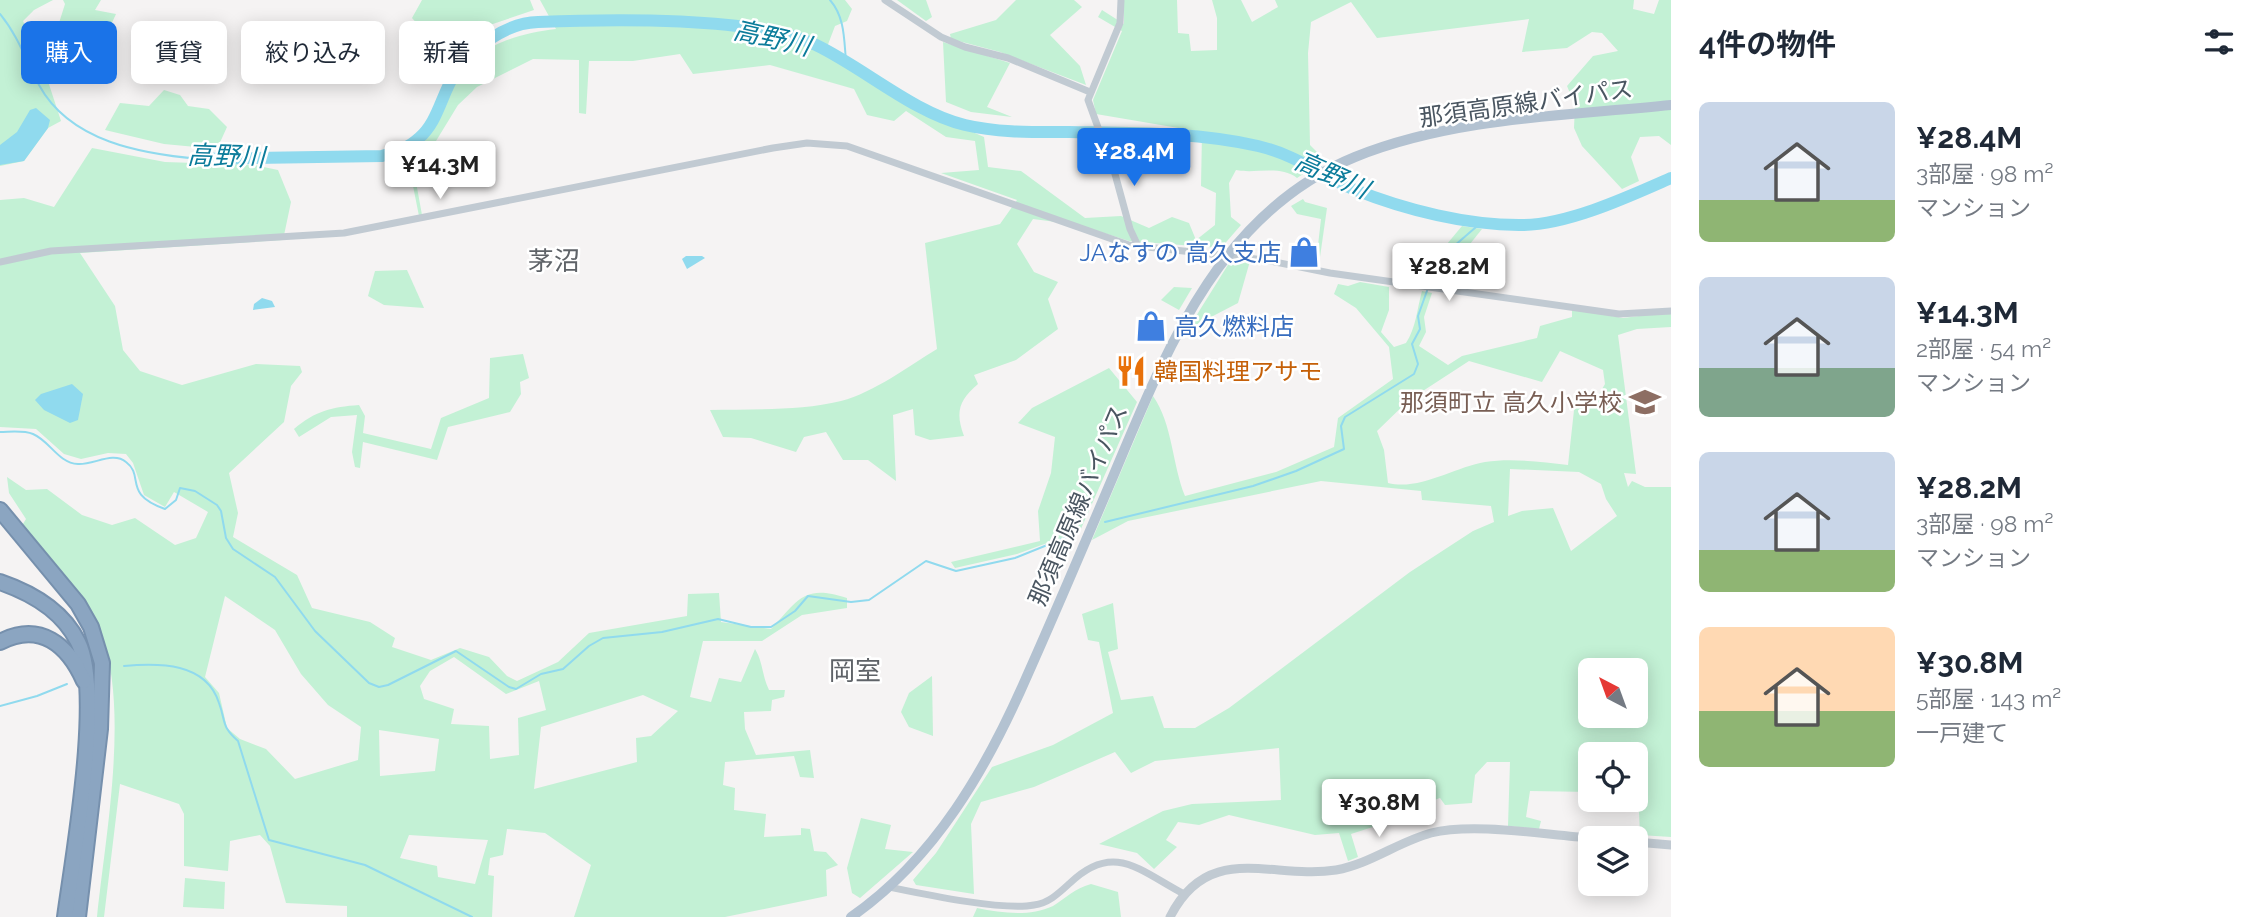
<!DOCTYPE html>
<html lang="ja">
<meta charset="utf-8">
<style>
body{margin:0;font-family:Raleway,"Noto Sans JP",sans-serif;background:#f2f2f3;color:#1f2937;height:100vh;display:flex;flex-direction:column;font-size:26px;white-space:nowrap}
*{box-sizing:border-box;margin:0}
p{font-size:23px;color:#747a83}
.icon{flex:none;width:38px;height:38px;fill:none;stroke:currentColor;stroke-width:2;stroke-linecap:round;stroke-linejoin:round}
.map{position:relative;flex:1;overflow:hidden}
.sheet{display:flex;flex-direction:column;background:#fff;width:595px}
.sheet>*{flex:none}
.banner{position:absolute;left:21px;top:21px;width:665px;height:63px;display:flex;gap:14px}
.needle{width:46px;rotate:319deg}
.tools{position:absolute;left:1578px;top:658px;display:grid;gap:14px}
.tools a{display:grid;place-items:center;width:70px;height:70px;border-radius:10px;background:#fff;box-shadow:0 4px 18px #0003;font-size:35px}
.price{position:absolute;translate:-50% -60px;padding:0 16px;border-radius:7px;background:#fff;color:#222;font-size:23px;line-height:46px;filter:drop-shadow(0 2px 4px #0008)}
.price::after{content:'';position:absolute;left:50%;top:42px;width:21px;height:16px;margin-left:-10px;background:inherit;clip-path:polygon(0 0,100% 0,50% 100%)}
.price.active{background:#1a73e8;color:#fff}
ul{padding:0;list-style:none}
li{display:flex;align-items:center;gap:21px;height:175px;padding:0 28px}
li span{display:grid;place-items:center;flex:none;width:196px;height:140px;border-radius:10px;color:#555}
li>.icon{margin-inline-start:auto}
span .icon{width:84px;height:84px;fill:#fffc;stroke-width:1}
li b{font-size:30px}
h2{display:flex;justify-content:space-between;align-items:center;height:84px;padding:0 28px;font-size:30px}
.tag{padding:0 24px;border-radius:10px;background:#fff;box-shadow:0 4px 18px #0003;font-size:24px;line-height:63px}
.tag.active{background:#1a73e8;color:#fff}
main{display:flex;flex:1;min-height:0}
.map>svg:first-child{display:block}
</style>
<main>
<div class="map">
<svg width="1671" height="917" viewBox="0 0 1671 917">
<rect width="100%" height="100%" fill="#f5f3f3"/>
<g fill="#c3f1d5" fill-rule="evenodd">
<polygon points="0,0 53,0 34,10 23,21 43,66 61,121 48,128 24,161 0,166"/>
<polygon points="63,0 101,0 95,10 116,14 96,57 53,42 65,4"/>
<polygon points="422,0 530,0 534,10 475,30 441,71 418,55 403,49 419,26 412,18"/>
<path d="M540,0H845L852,9L847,21L835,26L824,55L920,109L984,137L988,167L1021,171L1085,218L1121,216L1149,228L1172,217L1189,223L1196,240L1215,225L1216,193L1201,186L1202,132L1096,114L1093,100L1122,31L1098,17L1102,10L1124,24V0H1177L1178,33L1189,34L1191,51L1217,50V18L1212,0H1241L1252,22L1278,7L1275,0H1634L1633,9L1654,14L1659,0H1671V145L1659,136L1640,137L1631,157L1639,181L1622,189L1582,146L1574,128L1575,105L1567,86L1593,56L1618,51L1602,33L1592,32L1567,48L1522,52L1529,19L1377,38L1351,2L1311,22L1308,53L1310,145L1325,160L1297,178C1280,165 1255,174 1236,170L1229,183L1231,217L1241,225L1221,248L1129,241L1079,225L1033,219L1017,244L1034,272L1058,282L1048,299L1058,329L1016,360L974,375L978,384C959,400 955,412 964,436L930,440L915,435L913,409L893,415L896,481L868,460H843L826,432L804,437L796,452L751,438L723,437L710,410C753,409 800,411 841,401C875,392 907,367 937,349L925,243L1000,224L1017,200L941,173L979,170L975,141L946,137L906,111L894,121L867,115L854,89L770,65L693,74L680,54L633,61H589L586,114L579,113V60L533,59L477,87L458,105L425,159L427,178L416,182L422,215L419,216L409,166L388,162L389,157C437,144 433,117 454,83C476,46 515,34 556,29Z"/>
<polygon points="897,0 926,0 932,17 926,21"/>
<polygon points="1016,0 1074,0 1082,7 1050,35 1080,66 1086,85 1000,52 951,39 950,34 996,20"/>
<polygon points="943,42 1010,63 987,107 1012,117 971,112 946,102"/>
<polygon points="164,90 180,95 188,106 209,109 227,127 217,149 164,144 105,130 120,103 149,106"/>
<path d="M92,148L165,162L254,165L278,170L291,202L283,240L80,253L115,306L123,350L140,371L182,385L256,364L300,366L302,372L291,386L284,422L229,473L238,513L233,537L297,575L312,608L370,622L395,638L392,647L431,660L460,648L489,657L507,676L517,681L558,662L589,633L687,616L688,594L719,593L721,622L771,629C799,599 804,584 847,598V608L802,615L762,641H703L690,697L711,702L719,678L741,682L755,649C763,662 762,676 769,690H785L784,697L772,700L771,711L744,712L745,729L756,755L810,750L814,778L800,777L794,756L725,762L723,785L735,788L734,810L766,814L764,837L801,835V828L810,829L814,851L826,852L838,865L826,870L827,896L725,917H574L591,865L545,833L507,829L503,855L490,858L488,875L494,876L492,917H347V906L286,903L270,846L260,835L230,841L228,871L184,866V814L179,804L120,784L104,917H97C105,838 130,709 101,634C85,593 50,558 21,527L26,519L9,493L7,477L26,490L47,489L82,515L112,525L135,518L175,545L196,538L208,512L174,492L165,507L144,495L133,463L126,454L108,453L81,459L64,454L36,429L0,427V200L24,198L54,207ZM225,596L275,630L301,674L328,705L361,727L358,760L295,779L266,749L240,739L227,728L219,693L205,677ZM454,657L506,694L539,681L546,710L518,718L519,755L490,759L489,726L451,724L454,709L424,699L420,686L430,671ZM643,695L678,711L651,736L636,738L637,762L534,789L541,727ZM379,730L439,739L435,771L380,776ZM409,835L488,840L475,884L438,877L437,866L400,858Z"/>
<polygon points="1303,199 1305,202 1327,208 1319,264 1316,263 1321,219 1297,214 1291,206"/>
<polygon points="1462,226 1482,229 1462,254 1442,250"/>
<polygon points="1231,260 1250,261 1238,303 1188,329"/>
<polygon points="407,270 424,308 384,305 368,296 375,271"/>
<path d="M1360,282L1389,287V310L1381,332L1394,347L1406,343C1416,328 1417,309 1422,291L1432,293L1424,317L1426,332L1419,346L1448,365L1462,356L1537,338L1540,326L1572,317V309L1623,318L1671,312V327L1637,329L1618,335L1636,474L1624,473L1628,487L1632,481L1645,487H1671V837L1640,835L1639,812H1609V800H1636V754H1591V792L1530,791L1526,817L1541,821L1539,829L1508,826L1510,762H1487L1475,775L1472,803L1445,805L1440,798L1394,814L1385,823L1351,834L1358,857L1348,861L1339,833L1315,835L1229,815L1199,825L1178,822L1166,840L1177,847L1154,869L1137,853L1099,844L1163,811L1192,804L1281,800L1279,748L1155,761L1131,773L1115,752L1034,787L981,802L971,824L974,894L916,885L913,880L936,853L992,767L1053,745L1113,713L1099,642L1088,640L1082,614L1113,603L1118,649L1108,652L1121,700L1153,696L1164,728H1195L1229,708L1410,572L1473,531L1494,522L1491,506L1422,500L1421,491L1321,481L1128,521L1092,540L1153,396C1173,425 1172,464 1185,496L1276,472L1334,447L1338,418L1393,379L1389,347L1356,308L1334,294L1338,284L1348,286ZM1560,351L1603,370L1605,384L1592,406L1575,401L1568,465C1541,462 1512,458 1485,462C1455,467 1419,491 1388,483L1384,450L1377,431L1409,400L1469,361L1542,382ZM1510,469L1579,472L1601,484L1606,499L1617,516L1571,551L1553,508L1522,511L1508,516ZM1591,670H1636V716H1591Z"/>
<polygon points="1174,287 1192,288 1179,310 1161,300"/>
<path d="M523,354L529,378L520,382L521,394L510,412L448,427L437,460L363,442L360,468L355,467L352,452L357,415L331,417L299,437L294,429C315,411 332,407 359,405L365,416L363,433L431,449L441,418L489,398L490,358Z"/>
<polygon points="1109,368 1137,402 1080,531 1017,554 955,568 951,562 1040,541 1038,511 1051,473 1055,437 1018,423 1032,408"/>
<polygon points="932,676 933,736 909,727 901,712 909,693"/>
<polygon points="861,818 891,825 885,849 913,852 860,898 852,893 847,868"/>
<polygon points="185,878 225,882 224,909 183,907"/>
<path d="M1091,884L1118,892L1121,917H973L977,908C1002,913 1029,917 1053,906C1067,897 1074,889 1091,884Z"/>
</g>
<g fill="#90daee">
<polygon points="36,108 50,120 48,128 24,161 0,165 0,145 17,132 30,110"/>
<polygon points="686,256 702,256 705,258 687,269 682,259"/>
<polygon points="262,298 272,301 275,307 253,310 254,304"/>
<polygon points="72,384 83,394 78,420 70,423 44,410 35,400 41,394"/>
</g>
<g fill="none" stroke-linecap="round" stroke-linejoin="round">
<g stroke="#90daee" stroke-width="2">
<path d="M830,0C845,17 844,40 846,61"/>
<path d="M0,14C18,36 26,60 39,85C70,142 142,154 200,159"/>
<polyline points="1430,283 1439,259 1483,221"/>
<path d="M0,432C10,432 23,430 33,434C50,441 58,463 78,464C94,465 113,451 126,462C145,476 122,494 165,509L176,500L180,488L195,491L217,505L221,511L226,538L233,549L275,577L315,631L369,683L379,687L388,685L456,651L509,687L516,689L541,674L563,669L589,646L603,638L662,632L718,619L751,627H771L795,611L808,596L851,602L869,600L926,561L956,571L1015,558L1077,533"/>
<polyline points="1105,522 1253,486 1296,471 1344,449 1341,426 1345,417 1414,374 1418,364 1412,344 1420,329 1418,316 1428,288"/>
<path d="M124,666C159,663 206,662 219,703C226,722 221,726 238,741L269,840L365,865L472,917"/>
<polyline points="0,706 37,696 67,684"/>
</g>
<path stroke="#90daee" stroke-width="12" d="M200,159L382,156C395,152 409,148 419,138C437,123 441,97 453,77C471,49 504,23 538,22C608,19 755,16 816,45C864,68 914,113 965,125C999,133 1034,132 1069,132C1132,133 1197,132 1258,146C1296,155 1319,174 1353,189C1405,210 1469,226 1524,225C1570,224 1630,196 1671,178"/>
<defs>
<g id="motorway">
<polyline points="0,510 78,604 91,627 102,663 100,729 78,917"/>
<path d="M0,582C32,593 63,611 78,642C103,691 73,857 65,917"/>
<path d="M0,642C40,621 68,645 84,681"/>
</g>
</defs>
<use href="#motorway" stroke="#7690ad" stroke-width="18"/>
<g stroke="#c1cad2" stroke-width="7">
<polyline points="885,0 941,37 965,47 1008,58 1090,92"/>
<polyline points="1121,0 1120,23 1088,100 1115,174 1130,229 1138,246"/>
<polyline points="0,262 51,251 344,233 773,148 807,143 847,146 1129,245 1265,260 1330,273 1619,314 1671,311"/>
<path d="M889,887C923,894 1003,911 1034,905C1049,903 1059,893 1070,883C1114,841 1140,871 1184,894"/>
</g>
<g stroke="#c1cad2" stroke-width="9">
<polyline points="1636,842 1671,845"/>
<path d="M1170,917C1209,840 1272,880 1336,870C1370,864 1398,842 1431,833C1474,822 1545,835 1591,838"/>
</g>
<path stroke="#b3c2d1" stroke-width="10" d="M851,917C935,859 987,768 1027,676C1056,611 1084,545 1112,479C1165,353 1218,213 1355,157C1454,117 1566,116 1671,105"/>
<use href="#motorway" stroke="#8ba5c1" stroke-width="14"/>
</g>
<defs>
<symbol id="shop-bare" viewBox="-9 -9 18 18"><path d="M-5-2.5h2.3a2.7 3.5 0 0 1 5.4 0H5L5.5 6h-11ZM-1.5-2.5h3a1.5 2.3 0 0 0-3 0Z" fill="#3f7fe0" stroke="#fff" stroke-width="2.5" paint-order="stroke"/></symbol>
<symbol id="restaurant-bare" viewBox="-9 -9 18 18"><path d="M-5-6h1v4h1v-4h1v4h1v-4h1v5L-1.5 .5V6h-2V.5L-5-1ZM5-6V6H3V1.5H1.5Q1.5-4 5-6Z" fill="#e8710a" stroke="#fff" stroke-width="2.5" paint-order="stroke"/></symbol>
<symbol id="school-bare" viewBox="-9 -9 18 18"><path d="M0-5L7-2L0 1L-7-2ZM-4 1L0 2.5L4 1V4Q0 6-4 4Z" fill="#8d6e63" stroke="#fff" stroke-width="2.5" paint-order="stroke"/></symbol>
</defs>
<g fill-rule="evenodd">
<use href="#shop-bare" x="1282" y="230" width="44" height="44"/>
<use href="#shop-bare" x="1129" y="304" width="44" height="44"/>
<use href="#restaurant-bare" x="1109" y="349" width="44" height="44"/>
<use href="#school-bare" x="1623" y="380" width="44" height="44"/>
</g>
<g text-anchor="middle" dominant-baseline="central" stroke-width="5" stroke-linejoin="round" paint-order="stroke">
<g font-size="24" fill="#4a5661" stroke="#fff">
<text transform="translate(1526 103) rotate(-8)">那須高原線バイパス</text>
<text transform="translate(1078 505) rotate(-67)">那須高原線バイパス</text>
</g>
<g font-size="24" fill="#366cbe" stroke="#fff" text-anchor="end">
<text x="1281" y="252">JAなすの 高久支店</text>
<text x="1174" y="326" text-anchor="start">高久燃料店</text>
</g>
<g font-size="24" fill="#c56008" stroke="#fff" text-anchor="start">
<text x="1154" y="371">韓国料理アサモ</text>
</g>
<g font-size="24" fill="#785e54" stroke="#fff" text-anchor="end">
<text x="1622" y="402">那須町立 高久小学校</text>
</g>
<g font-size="26" font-style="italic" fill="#0c7c9b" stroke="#fff">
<text transform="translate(772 38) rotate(13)">高野川</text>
<text transform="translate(226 156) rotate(2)">高野川</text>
<text transform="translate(1332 175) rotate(24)">高野川</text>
</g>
<g font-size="26" fill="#5f6368" stroke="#fff">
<text x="554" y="261">茅沼</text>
<text x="855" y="671">岡室</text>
</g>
</g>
</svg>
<div class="tools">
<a><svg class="needle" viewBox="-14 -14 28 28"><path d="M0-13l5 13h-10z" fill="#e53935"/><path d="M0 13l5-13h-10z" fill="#747a83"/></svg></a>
<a><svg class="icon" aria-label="locate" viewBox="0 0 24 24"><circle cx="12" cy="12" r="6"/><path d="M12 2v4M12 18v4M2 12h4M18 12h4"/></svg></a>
<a><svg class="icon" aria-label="layers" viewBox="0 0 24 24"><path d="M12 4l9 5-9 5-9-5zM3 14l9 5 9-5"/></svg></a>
</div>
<b class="price active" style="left:1134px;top:188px">¥28.4M</b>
<b class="price" style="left:440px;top:201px">¥14.3M</b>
<b class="price" style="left:1449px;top:303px">¥28.2M</b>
<b class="price" style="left:1379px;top:839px">¥30.8M</b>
<div class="banner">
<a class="tag active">購入</a>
<a class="tag">賃貸</a>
<a class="tag">絞り込み</a>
<a class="tag">新着</a>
</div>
</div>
<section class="sheet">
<h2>4件の物件<svg class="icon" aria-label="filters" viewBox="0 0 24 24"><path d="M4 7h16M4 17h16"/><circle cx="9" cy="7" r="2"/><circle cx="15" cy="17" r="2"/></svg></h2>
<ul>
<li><span style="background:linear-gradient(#c9d6e8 70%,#8fb573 0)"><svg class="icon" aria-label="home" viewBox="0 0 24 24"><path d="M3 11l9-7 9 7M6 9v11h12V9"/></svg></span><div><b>¥28.4M</b><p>3部屋 · 98 m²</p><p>マンション</p></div></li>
<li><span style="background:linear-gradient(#c9d6e8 65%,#7fa58c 0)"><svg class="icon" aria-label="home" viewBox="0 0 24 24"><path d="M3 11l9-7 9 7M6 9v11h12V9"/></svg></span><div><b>¥14.3M</b><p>2部屋 · 54 m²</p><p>マンション</p></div></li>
<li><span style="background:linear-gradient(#c9d6e8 70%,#8fb573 0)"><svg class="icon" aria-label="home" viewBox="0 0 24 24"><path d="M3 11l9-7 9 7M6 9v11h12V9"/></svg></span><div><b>¥28.2M</b><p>3部屋 · 98 m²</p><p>マンション</p></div></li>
<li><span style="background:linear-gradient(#ffd9b3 60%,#8fb573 0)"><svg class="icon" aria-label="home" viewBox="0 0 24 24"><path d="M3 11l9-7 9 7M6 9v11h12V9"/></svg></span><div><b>¥30.8M</b><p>5部屋 · 143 m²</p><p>一戸建て</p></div></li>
</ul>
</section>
</main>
